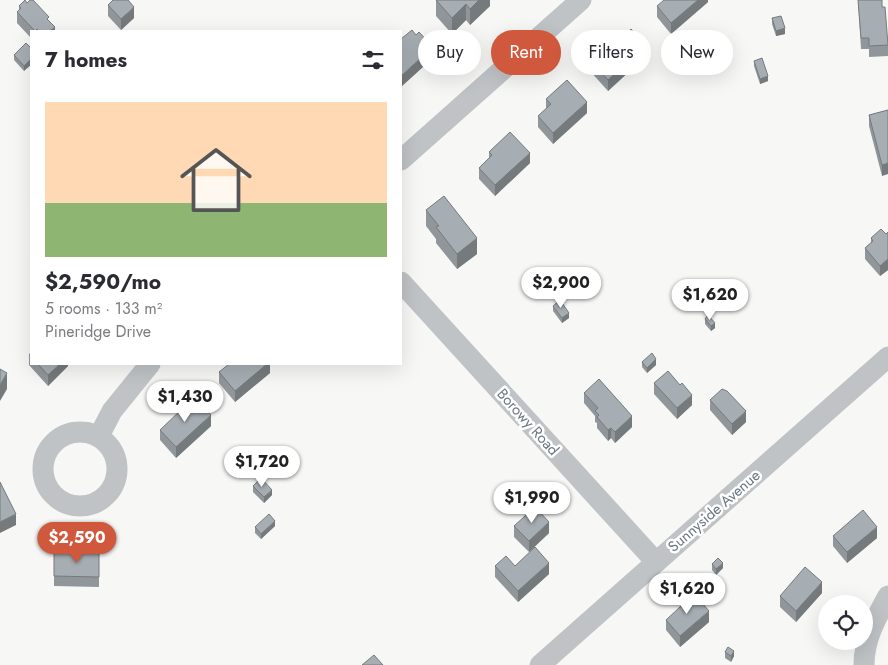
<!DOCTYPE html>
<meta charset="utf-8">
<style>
body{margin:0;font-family:Jost,sans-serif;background:#f7f7f7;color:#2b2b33;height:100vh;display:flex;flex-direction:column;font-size:19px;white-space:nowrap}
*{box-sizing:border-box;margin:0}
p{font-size:16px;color:#7c7c81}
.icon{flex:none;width:28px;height:28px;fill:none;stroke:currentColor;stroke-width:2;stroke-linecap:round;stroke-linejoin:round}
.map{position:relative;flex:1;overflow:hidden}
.drawer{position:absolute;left:30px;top:30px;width:372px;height:335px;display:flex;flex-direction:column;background:#fff;border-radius:0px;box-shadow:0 5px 20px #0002}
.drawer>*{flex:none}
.banner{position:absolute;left:418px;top:30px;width:395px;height:45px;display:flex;gap:10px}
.fabs{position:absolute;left:818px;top:595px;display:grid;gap:10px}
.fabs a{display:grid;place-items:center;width:55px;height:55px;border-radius:50%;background:#fff;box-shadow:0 5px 20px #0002;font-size:25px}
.price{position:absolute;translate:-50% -42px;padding:0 11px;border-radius:18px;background:#fff;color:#222;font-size:16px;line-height:32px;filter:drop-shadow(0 1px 2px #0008)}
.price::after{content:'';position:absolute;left:50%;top:30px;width:15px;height:11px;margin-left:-8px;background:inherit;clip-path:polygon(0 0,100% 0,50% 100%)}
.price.current{background:#d0583c;color:#fff}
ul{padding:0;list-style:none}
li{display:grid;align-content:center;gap:10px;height:265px;padding:0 15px}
li span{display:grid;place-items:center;height:155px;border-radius:0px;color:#555}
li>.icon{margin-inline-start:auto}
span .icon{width:90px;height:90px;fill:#fffc;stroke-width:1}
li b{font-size:21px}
h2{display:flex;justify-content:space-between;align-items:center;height:60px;padding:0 15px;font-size:21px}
.tag{padding:0 18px;border-radius:22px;background:#fff;box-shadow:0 5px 20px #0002;font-size:18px;line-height:45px}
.tag.current{background:#d0583c;color:#fff}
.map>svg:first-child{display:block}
</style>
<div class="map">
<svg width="888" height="665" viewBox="0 0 888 665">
<rect width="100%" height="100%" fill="#f7f7f5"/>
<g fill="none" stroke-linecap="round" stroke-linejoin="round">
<g stroke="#bfc3c6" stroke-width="21">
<polyline points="401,160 581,0"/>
<polyline points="401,282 656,562"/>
<circle cx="80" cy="469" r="37"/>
<polyline points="99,436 112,411 150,364"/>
<polyline points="540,665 888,357"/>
<path d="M864,665C864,639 876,618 888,596"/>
</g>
</g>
<g fill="#90969a">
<polygon points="436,0 490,0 490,6 470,25 466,20 452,34 436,16"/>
<polygon points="708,0 708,2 671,34 657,17 657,6"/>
<polygon points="858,0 882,7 888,45 888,56 869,57 869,49 861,49"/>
<polygon points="27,3 49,21 55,31 31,31 31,38 17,23 17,12 19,10 19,6"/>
<polygon points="108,5 134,18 121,30 108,16"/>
<polygon points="772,18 785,34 776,36 772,24"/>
<polygon points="31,48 24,71 14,60 14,55"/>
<polygon points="609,50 646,56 608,91 590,71 590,60"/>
<polygon points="754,61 768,81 760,84 754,66"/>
<polygon points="546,99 587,113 553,144 538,127 538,116 546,109"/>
<polygon points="888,110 882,176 869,126 869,115"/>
<polygon points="489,152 530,163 495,196 479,179 479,168 489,159"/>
<polygon points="426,210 477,254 457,269 436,243 436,239 426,226"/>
<polygon points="888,232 888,270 880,276 865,259 865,248 871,243 871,238 886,234"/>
<polygon points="553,306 569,318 562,323 553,311"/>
<polygon points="705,319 715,328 711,331 705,324"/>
<polygon points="31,352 31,364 68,364 68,366 48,386 29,365 29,354"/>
<polygon points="642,362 656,365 647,373 642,367"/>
<polygon points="270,364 270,373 235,402 219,383 219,372"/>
<polygon points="654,383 692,405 677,419 654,394"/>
<polygon points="584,393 632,427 615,443 611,438 608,441 597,428 597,423 595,422 595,416 584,403"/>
<polygon points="710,400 746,422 732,435 710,410"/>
<polygon points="183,412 211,426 176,458 160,440 160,430"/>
<polygon points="253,486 272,495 264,503 253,492"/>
<polygon points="275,526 261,539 255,533 255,527"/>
<polygon points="514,526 549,533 529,552 514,537"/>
<polygon points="833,536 877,538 847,563 833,546"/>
<polygon points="54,551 99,552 99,587 54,586"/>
<polygon points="712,564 723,568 716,575 712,570"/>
<polygon points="495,566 515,566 549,574 518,602 495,577"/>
<polygon points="822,593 796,622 780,607 780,596"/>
<polygon points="666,620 709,622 680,647 666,630"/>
<polygon points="725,652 734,656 731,662 725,658"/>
</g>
<g fill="#757a7d">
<polygon points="479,0 490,0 490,6 470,25 470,9"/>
<polygon points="698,0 708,0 708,2 671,34 671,23"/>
<polygon points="466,4 466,20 452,34 452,18"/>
<polygon points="134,7 134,18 121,30 121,19"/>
<polygon points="55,27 55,31 50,31"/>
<polygon points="785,28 785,34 776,36 776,31"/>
<polygon points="646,45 646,56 608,91 608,80"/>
<polygon points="433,47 433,58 401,87 401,76"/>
<polygon points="31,59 31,65 24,71 24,66"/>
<polygon points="768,76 768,81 760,84 760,79"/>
<polygon points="587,102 587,113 553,144 553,133"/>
<polygon points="530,153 530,163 495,196 495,185"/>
<polygon points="888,163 888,174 882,176 882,165"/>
<polygon points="477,238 477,254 457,269 457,254"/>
<polygon points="888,259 888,270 880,276 880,266"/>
<polygon points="569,313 569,318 562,323 562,318"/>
<polygon points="715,323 715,328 711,331 711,326"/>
<polygon points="656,359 656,365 647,373 647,368"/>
<polygon points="60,364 68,364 68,366 48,386 48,375"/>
<polygon points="267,364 270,364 270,373 235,402 235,391"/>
<polygon points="7,373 7,389 0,401 0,385"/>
<polygon points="692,395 692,405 677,419 677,408"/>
<polygon points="746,411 746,422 732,435 732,424"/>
<polygon points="211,415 211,426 176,458 176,447"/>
<polygon points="632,416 632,427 615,443 615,432"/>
<polygon points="611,428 611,438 608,441 608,430"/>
<polygon points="272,490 272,495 264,503 264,497"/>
<polygon points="16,514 16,525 0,533 0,522"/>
<polygon points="275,521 275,526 261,539 261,534"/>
<polygon points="549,522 549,533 529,552 529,541"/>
<polygon points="877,527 877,538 847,563 847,552"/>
<polygon points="549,563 549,574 518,602 518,591"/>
<polygon points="723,563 723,568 716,575 716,569"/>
<polygon points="822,582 822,593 796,622 796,611"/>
<polygon points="709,611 709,622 680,647 680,636"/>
<polygon points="734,651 734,656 731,662 731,656"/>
</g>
<g fill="#a7aeb3" stroke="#757a7d">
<polygon points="25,0 27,3 30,0 33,0 49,17 47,19 55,27 50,31 39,31 37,29 35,31 17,12 21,8 19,6"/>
<polygon points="113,0 128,0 134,7 121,19 108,5"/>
<polygon points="436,0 479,0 470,9 466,4 452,18"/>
<polygon points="664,0 698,0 671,23 657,6"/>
<polygon points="858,0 882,0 882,7 885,7 888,45 869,46 869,38 861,38"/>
<polygon points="781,16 785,28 776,31 772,18"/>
<polygon points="631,29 646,45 608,80 590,60 606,46 609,50"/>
<polygon points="412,30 416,35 419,32 433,47 401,76 401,39"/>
<polygon points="26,43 31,48 31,59 24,66 14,55"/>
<polygon points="762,58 768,76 760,79 754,61"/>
<polygon points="567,80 587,102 553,133 538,116 551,104 546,99"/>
<polygon points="888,110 888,163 882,165 869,115"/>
<polygon points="510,132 530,153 495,185 479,168 492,155 489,152"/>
<polygon points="444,196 477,238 457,254 436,227 439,226 426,210"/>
<polygon points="881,229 886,234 888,232 888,259 880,266 865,248 873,241 871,238"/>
<polygon points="560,300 569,313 562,318 553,306"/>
<polygon points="708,315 715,323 711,326 705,319"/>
<polygon points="652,353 656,359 647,368 642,362"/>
<polygon points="38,364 60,364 48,375"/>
<polygon points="229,364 267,364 235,391 219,372"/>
<polygon points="0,369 7,373 0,385"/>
<polygon points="668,371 680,385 682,383 692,395 677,408 654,383"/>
<polygon points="599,379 632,416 615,432 611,428 608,430 597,417 599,415 595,411 598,408 584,393"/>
<polygon points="722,389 727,391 746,411 732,424 710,400"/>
<polygon points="197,399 211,415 176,447 160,430 182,409 183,412"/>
<polygon points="261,478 272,490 264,497 253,486"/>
<polygon points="0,482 16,514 0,522"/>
<polygon points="535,507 549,522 529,541 514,526"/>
<polygon points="863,510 877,527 847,552 833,536"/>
<polygon points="269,514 275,521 261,534 255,527"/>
<polygon points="535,547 549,563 518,591 495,566 506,556 515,566"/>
<polygon points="54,551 99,552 99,577 54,576"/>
<polygon points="718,558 723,563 716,569 712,564"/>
<polygon points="805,567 822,582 796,611 780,596"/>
<polygon points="694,594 709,611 680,636 666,620"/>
<polygon points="728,647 734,651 731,656 725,652"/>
<polygon points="374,655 383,665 362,665"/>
</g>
<g text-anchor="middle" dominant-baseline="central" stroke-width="5" stroke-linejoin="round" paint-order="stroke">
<g font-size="15" fill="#697882" stroke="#fff">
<text transform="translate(528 422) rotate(48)">Borowy Road</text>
<text transform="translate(714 511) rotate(-41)">Sunnyside Avenue</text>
</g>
</g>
</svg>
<div class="fabs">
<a><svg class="icon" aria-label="locate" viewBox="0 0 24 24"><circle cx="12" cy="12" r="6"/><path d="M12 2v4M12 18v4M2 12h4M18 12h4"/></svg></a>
</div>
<b class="price" style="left:561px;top:309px">$2,900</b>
<b class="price" style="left:710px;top:321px">$1,620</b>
<b class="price" style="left:185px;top:423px">$1,430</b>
<b class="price" style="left:262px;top:488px">$1,720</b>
<b class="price" style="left:532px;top:524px">$1,990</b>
<b class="price current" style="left:77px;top:564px">$2,590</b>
<b class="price" style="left:687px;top:615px">$1,620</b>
<div class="banner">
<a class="tag">Buy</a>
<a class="tag current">Rent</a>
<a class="tag">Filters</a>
<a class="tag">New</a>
</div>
<section class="drawer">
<h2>7 homes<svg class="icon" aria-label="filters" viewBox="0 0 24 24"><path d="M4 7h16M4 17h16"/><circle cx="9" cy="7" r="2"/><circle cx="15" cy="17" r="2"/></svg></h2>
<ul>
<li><span style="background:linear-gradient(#ffd9b3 65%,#8fb573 0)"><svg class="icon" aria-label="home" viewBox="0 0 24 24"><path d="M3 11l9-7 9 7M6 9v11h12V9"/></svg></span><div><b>$2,590/mo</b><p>5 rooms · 133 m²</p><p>Pineridge Drive</p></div></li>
</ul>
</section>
</div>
